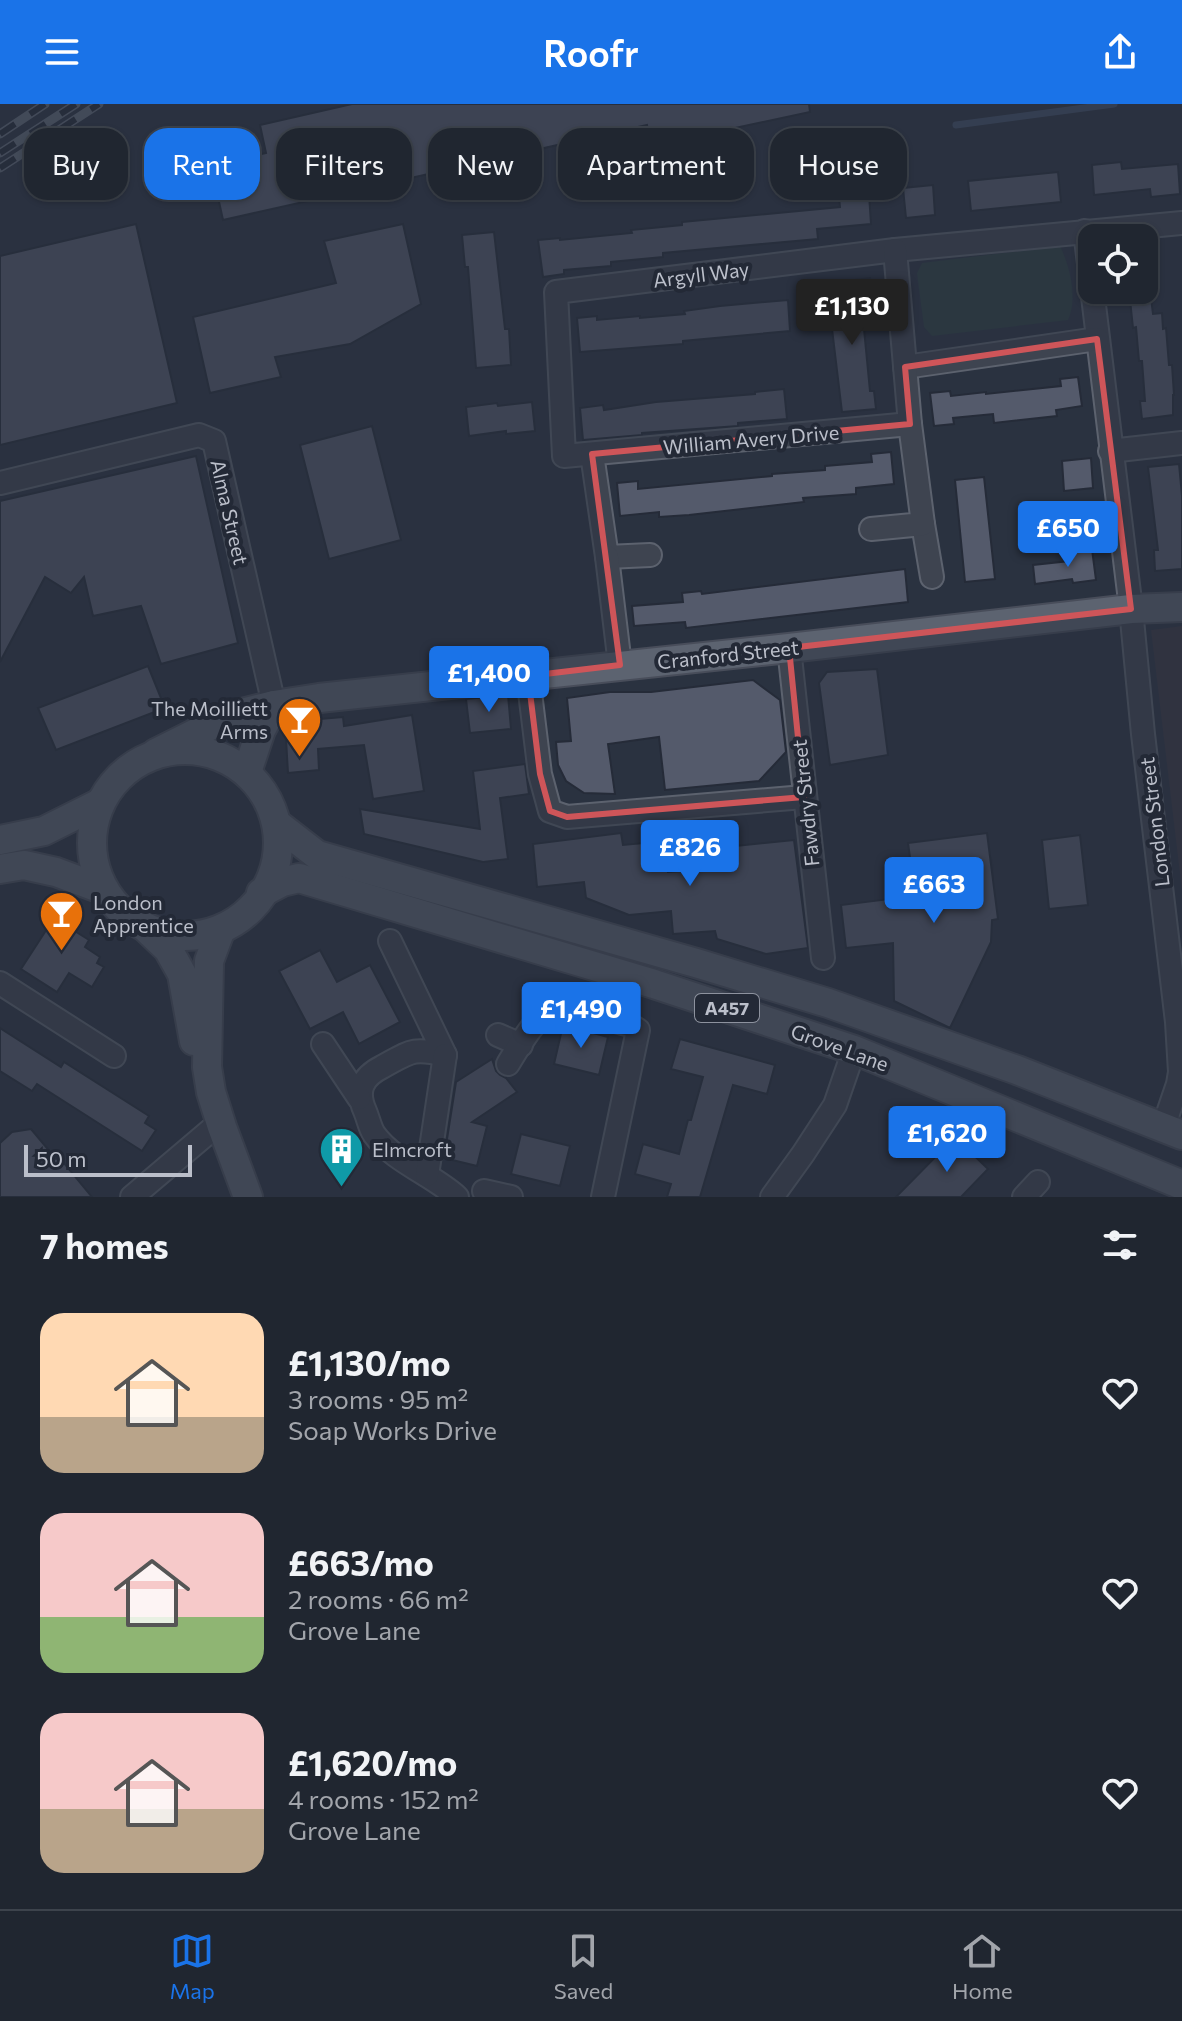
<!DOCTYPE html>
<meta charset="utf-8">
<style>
body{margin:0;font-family:Commissioner,sans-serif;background:#2d323c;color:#f1f3f6;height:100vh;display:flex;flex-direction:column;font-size:30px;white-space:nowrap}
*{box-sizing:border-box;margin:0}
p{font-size:26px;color:#a2a5ab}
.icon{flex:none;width:44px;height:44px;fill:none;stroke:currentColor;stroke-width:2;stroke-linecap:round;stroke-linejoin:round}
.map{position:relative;height:1093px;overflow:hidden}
.sheet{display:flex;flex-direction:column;background:#202630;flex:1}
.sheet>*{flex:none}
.guide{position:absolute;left:24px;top:24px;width:1134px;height:72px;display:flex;gap:16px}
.buttons{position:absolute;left:1078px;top:120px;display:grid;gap:16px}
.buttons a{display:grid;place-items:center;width:80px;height:80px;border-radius:16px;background:#202630;box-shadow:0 2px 6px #0004,0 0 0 2px #3d434c;font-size:40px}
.scale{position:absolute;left:24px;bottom:20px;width:168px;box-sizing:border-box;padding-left:8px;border:4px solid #bbbfca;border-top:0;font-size:22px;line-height:28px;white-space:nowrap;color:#bbbfca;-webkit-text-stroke:6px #232936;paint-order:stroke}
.price{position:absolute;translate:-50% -68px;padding:0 18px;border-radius:8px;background:#1a73e8;color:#fff;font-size:26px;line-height:52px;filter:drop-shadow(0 2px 4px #0008)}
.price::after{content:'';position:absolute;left:50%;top:48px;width:24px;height:18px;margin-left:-12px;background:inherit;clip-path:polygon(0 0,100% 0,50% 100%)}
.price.selected{background:#222;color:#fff}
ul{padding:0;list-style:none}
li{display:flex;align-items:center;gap:24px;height:200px;padding:0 40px}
li span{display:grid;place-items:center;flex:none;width:224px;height:160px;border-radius:24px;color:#555}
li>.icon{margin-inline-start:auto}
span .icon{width:96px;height:96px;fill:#fffc;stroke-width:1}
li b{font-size:34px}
h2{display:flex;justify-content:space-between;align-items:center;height:96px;padding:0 40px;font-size:34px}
.pill{padding:0 28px;border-radius:24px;background:#202630;box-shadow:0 2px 6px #0004,0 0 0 2px #3d434c;font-size:28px;line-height:72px}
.pill.selected{background:#1a73e8;color:#fff}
header{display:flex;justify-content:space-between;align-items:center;height:104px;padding:0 40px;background:#1a73e8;color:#fff;font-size:36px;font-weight:600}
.menu{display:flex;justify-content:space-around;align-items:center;height:112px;border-top:2px solid #3d434c;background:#202630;font-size:22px;color:#a2a5ab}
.menu a{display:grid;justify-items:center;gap:4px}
.menu .selected{color:#1a73e8}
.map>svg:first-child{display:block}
</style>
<header><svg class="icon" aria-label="menu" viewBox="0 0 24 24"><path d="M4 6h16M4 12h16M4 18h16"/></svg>Roofr<svg class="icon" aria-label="share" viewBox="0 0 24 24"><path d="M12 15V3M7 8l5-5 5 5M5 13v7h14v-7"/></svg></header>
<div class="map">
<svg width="1182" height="1093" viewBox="0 0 1182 1093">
<rect width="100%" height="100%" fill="#2a3240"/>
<polygon fill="#383542" points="1182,522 1182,787 1151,526"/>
<path fill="#2d3f42" d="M1060,142C1070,163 1078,194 1068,216L932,232L924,223L917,169L922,159Z"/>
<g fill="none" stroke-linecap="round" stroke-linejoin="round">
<polyline stroke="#424e67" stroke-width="7" points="956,21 1114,0"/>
</g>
<g fill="#545a6b" stroke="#252b38" stroke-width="2">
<polygon points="352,0 809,0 810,8 651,42 647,21 223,116 211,61 266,49 260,21"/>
<polygon points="1121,58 1122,65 1178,60 1180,90 1151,93 1150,85 1094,91 1092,61"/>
<polygon points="1058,68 1061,98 971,107 968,77"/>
<polygon points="933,81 935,111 906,114 903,84"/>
<polygon points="869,90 871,120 817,125 818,135 663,149 663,153 611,158 611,162 564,166 564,170 543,173 538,136 560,134 560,136 632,129 631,126 682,121 682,118 840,103 839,93"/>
<polygon points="136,120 177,299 0,341 0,152"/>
<polygon points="403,120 421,200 350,240 275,253 281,273 210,289 193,213 336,179 324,137"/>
<polygon points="494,128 505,225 509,225 511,261 476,264 468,163 465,163 462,131"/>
<polygon points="870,174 872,193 861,194 870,287 874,287 876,305 842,308 830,208 841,207 838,178"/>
<polygon points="1129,186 1150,186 1153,210 1162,209 1163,225 1166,224 1169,261 1172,261 1174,291 1173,291 1173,311 1142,315 1140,297 1145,297 1142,257 1139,257 1136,223 1133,224"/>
<polygon points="788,196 790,227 683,237 683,240 580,248 577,214 597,212 597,216 640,212 640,214 685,210 684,207 720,202"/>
<polygon points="1078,273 1082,302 1056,306 1057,312 994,319 993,310 953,314 954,320 934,322 930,289 950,287 951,292 986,288 986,290 1061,282 1060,275"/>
<polygon points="784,285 787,315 738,319 738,322 642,329 642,331 583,336 580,304 603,301 604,306 656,298 755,290 755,288"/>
<polygon points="532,298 535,327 506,330 506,327 469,332 466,303 497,299 498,302"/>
<polygon points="372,322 401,436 329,455 300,341"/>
<polygon points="891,348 894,380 856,384 856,390 803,394 804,398 689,411 659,413 659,408 620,412 617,379 638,377 638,385 772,372 772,370 825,366 825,362 872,358 871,350"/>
<polygon points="196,352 238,539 161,560 141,502 93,512 84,473 71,489 45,473 0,558 0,397"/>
<polygon points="1091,354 1093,384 1064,387 1062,357"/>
<polygon points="1179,360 1182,392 1182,465 1155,467 1154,446 1158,446 1148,363"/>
<polygon points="984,373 995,475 965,478 955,376"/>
<polygon points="1092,445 1096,476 1073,479 1072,475 1035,480 1033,461 1069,457 1068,448"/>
<polygon points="905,465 908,498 686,524 685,518 634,522 632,502 683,498 682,489 701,487 702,490"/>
<polygon points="148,562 165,604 56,646 38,604"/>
<polygon points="877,565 888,651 830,661 819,579 827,568"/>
<polygon points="753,576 780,596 786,648 759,677 665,686 659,633 608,640 615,690 584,689 566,677 558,661 556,638 571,637 567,594 610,588 651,588"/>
<polygon points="508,591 511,625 470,629 466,595"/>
<polygon points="412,611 424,687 373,695 364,641 318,645 319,666 288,669 285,618 343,613 344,622"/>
<polygon points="525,660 529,690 500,694 508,755 483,758 364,730 360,705 480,725 473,667"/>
<polygon points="621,729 623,741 644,739 645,748 666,746 668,768 711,765 707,745 794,736 808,844 766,850 717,835 715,827 673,830 671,807 629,811 586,794 584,778 537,783 533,740"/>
<polygon points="987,729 998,815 992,816 991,838 950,924 894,897 893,839 846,844 841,801 898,794 897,786 914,783 908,739"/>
<polygon points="1080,731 1088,801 1049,805 1042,736"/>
<polygon points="54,814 89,836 85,843 100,853 97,859 104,863 92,883 69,869 57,888 21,865"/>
<polygon points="320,846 337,878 370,861 400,918 359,940 343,908 310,925 279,867"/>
<polygon points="563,921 608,933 599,971 554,960"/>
<polygon points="0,924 61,963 64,958 149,1012 145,1019 156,1026 142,1047 37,980 32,987 0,967"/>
<polygon points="680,935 775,961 767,990 733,981 700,1093 667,1093 671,1080 635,1070 643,1040 679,1050 688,1016 691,1016 703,973 671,965"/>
<polygon points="492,955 496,967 500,971 506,974 517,988 472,1018 487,1022 477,1062 444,1054 456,978"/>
<polygon points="31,1025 56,1055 59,1053 92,1093 0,1093 0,1039 12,1028"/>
<polygon points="521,1030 570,1042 560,1082 511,1070"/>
<polygon points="955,1033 988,1065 961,1093 896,1093"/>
</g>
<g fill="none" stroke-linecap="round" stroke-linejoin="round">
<defs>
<g id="minor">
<polyline points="1085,127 1131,505 1143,630 1177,918 1180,968 1178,980 1163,1024"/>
<polyline points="905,263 1097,235"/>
<polyline points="910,320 564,352 556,188 895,146 1182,119"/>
<polyline points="1110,347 1182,339"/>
<polyline points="592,350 607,453 650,451"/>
<polyline points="0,379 199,331 214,337 274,601"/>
<polyline points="923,420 932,473"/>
<polyline points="871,425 923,420 910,320 895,146"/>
<polyline points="607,453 620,561"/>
<polyline points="789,544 823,854"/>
<polyline points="528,572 540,670 550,707 567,713 804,693"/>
<path d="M390,837L445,951C412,943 410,948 382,963C362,973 356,987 365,1007C368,1014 370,1024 374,1030C393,1057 433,1071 457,1093"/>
<polyline points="0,879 114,952"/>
<polyline points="498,931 521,941"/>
<polyline points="323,940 359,994"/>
<path d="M508,960C516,947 524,933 533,922C556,892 601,914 630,921L638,926L603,1093"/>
<polyline points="427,1071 445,951"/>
<polyline points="484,1087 511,1093"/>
<polyline points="132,1093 211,1026 222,1023"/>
<polyline points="772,1093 803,1050 835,1001 854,946"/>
<polyline points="1024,1093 1038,1078"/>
</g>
<g id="major">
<circle cx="185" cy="739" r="93"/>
<polyline points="156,649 230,612 274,601 319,594 789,544 1131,505 1182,503"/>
<polyline points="247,668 261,626 274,601"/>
<polyline points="277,720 317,751 696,859 828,899 1017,966 1182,1031"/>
<polyline points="0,736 44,727 100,699"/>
<polyline points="0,765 24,761 56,768 104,786"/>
<polyline points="261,789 282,778 299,774 654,880 854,946 1182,1081"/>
<polyline points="147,825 168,845 182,870 194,937"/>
<polyline points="221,825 209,857 207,963 211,988 222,1023 248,1093"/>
</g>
</defs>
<use href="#minor" stroke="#5c626e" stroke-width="26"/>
<use href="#major" stroke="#484d5a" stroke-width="32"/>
<use href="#minor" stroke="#3e4450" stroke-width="22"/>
<use href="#major" stroke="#5c6370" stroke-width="28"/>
<defs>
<g id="rail">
<polyline points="0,30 45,0"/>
<polyline points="0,49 76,0"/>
<polyline points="0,64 99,0"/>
</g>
</defs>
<use href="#rail" stroke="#616877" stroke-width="9"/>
<use href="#rail" stroke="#232936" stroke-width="6" stroke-dasharray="18" stroke-linecap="butt"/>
</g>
<path d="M0 0H1182V1093H0ZM1097,235L1131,505L789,544L804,693L567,713L550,707L540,670L528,572L620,561L592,350L910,320L905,263Z" fill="#2a3240" fill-opacity=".55" fill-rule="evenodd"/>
<path fill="none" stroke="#ce5559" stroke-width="6" stroke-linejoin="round" d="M1097,235L1131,505L789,544L804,693L567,713L550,707L540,670L528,572L620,561L592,350L910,320L905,263Z"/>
<defs>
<symbol id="bar-pin" viewBox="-11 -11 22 30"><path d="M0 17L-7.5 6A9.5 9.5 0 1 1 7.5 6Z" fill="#e8710a" stroke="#232936"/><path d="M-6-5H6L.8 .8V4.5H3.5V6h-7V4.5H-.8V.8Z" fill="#fff"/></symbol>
<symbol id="building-pin" viewBox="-11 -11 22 30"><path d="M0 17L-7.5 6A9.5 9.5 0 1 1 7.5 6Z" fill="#0f9aa8" stroke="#232936"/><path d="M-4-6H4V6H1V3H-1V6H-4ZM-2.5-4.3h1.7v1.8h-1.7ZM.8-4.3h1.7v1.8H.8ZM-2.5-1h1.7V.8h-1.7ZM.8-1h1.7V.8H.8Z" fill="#fff"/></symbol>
</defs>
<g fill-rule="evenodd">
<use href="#bar-pin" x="274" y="590" width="51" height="69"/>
<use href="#bar-pin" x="36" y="784" width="51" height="69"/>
<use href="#building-pin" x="316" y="1020" width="51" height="69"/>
</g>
<g text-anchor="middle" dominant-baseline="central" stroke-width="8" stroke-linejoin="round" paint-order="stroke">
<rect fill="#232936" stroke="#8d929e" stroke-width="2" x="695" y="890" width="64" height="28" rx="6"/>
<g font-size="18" font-weight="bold" fill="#bbbfca">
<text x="727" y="904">A457</text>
</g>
<g font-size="20" fill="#bbbfca" stroke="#232936">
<text transform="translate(701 170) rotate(-7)">Argyll Way</text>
<text transform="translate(751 335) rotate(-5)">William Avery Drive</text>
<text transform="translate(230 408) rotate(77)">Alma Street</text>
<text transform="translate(728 550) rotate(-6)">Cranford Street</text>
<text transform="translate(805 699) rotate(-96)">Fawdry Street</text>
<text transform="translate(1154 718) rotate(-97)">London Street</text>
<text transform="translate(840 943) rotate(20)">Grove Lane</text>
</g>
<g font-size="20" fill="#bbbfca" stroke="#232936" text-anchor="start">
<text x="268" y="604" text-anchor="end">The Moilliett<tspan x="268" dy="23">Arms</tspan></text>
<text x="93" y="798">London<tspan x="93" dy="23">Apprentice</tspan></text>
<text x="372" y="1045">Elmcroft</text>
</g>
</g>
</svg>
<div class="buttons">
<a><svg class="icon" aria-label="locate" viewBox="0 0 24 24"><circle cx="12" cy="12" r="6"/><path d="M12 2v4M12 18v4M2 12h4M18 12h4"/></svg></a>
</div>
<div class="scale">50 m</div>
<b class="price selected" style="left:852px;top:243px">£1,130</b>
<b class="price" style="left:1068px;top:465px">£650</b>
<b class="price" style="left:489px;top:610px">£1,400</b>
<b class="price" style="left:690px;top:784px">£826</b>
<b class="price" style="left:934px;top:821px">£663</b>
<b class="price" style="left:581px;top:946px">£1,490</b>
<b class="price" style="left:947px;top:1070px">£1,620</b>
<div class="guide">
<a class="pill">Buy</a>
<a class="pill selected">Rent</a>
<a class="pill">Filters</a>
<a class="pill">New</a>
<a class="pill">Apartment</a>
<a class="pill">House</a>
</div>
</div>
<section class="sheet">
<h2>7 homes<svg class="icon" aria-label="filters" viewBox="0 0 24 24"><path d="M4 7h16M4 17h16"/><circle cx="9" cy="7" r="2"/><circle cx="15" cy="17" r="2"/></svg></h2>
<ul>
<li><span style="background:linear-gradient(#ffd9b3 65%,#b9a48a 0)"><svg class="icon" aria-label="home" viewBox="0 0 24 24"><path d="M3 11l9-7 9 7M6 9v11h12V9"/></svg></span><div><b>£1,130/mo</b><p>3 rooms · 95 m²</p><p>Soap Works Drive</p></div><svg class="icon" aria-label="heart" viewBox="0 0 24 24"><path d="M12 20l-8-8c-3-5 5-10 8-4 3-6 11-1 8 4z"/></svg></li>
<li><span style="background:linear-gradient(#f6c9c9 65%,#8fb573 0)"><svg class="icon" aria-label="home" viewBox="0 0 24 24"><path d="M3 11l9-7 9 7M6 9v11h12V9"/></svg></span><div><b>£663/mo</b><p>2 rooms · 66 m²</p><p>Grove Lane</p></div><svg class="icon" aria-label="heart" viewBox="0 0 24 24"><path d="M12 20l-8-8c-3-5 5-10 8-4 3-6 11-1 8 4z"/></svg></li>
<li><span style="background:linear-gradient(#f6c9c9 60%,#b9a48a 0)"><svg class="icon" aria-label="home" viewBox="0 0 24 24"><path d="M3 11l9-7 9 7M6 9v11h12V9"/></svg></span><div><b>£1,620/mo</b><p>4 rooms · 152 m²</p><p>Grove Lane</p></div><svg class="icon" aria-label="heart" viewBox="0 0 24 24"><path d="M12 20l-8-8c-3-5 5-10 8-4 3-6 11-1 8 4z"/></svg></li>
</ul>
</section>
<nav class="menu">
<a class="selected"><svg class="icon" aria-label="map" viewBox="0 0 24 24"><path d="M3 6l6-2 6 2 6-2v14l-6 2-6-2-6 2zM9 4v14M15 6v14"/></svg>Map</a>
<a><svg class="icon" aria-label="saved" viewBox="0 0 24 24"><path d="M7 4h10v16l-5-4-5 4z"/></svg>Saved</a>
<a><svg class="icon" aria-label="home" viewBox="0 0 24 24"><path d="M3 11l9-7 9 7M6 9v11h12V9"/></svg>Home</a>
</nav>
